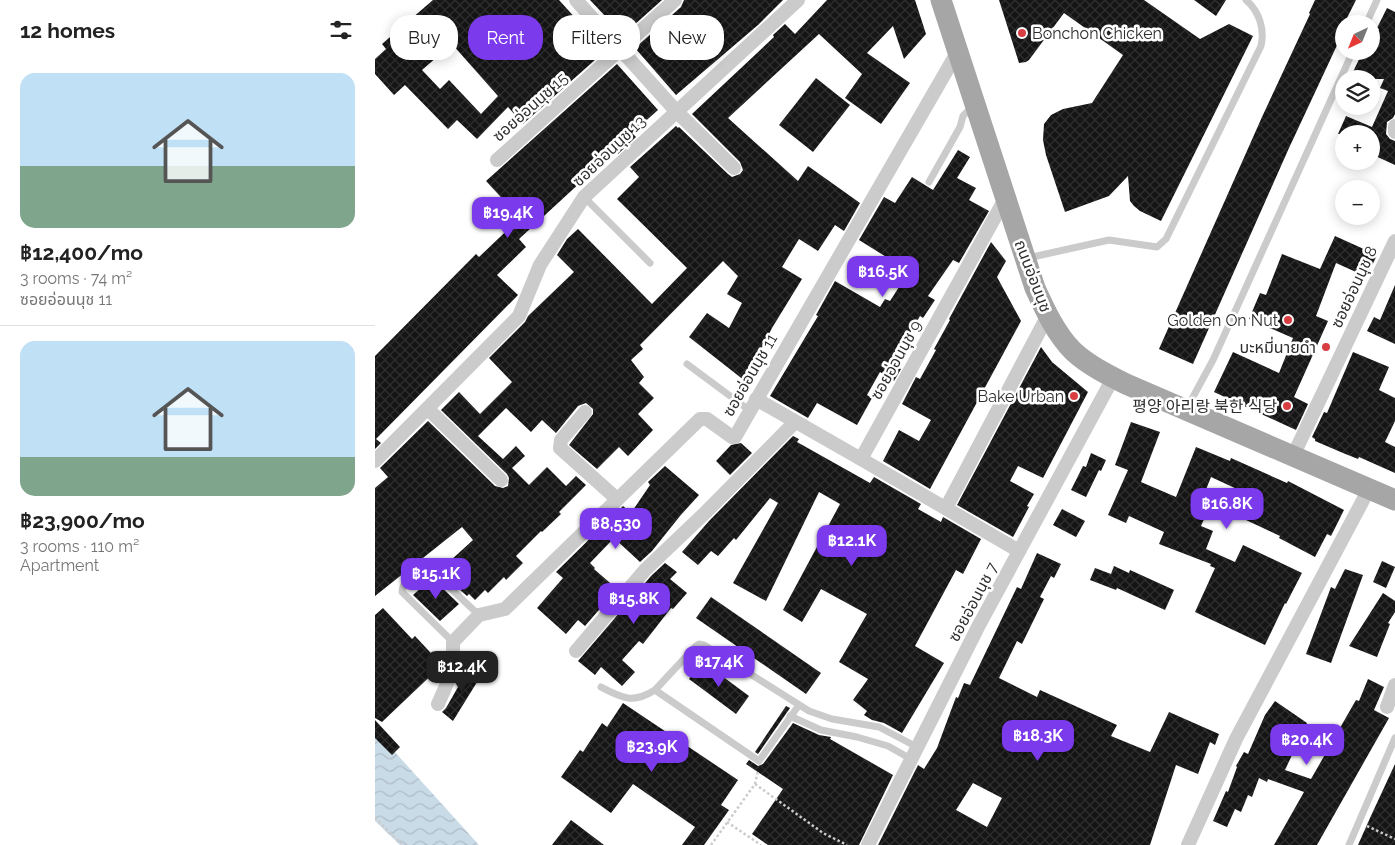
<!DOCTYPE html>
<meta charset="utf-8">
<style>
body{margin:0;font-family:Raleway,"Noto Sans KR","Noto Sans Thai",sans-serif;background:#f2f2f2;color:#222;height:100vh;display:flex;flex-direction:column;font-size:19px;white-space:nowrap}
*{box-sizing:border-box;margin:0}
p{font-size:16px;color:#767676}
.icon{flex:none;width:28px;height:28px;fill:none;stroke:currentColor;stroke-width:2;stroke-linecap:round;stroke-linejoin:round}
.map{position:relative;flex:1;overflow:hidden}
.side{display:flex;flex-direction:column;background:#fff;width:375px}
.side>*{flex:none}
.banner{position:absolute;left:15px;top:15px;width:475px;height:45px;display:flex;gap:10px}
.needle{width:32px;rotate:223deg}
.buttons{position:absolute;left:960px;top:15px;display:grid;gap:10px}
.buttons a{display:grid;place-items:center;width:45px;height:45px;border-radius:50%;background:#fff;box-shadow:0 2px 12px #0003;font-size:25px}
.price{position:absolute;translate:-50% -42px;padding:0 11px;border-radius:10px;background:#7c3aed;color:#fff;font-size:16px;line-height:32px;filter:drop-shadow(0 1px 2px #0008)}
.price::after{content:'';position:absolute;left:50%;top:30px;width:15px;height:11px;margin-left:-8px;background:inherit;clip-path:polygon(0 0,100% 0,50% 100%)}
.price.selected{background:#222;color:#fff}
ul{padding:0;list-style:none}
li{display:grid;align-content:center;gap:10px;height:265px;padding:0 20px}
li+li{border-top:1px solid #e0e0e0}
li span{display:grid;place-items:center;height:155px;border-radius:15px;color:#555}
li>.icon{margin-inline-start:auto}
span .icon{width:90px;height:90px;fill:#fffc;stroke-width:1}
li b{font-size:21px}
h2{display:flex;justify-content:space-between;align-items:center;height:60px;padding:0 20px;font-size:21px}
.pill{padding:0 18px;border-radius:20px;background:#fff;box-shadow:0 2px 12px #0003;font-size:18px;line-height:45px}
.pill.selected{background:#7c3aed;color:#fff}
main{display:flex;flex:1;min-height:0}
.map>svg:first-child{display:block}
</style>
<main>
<section class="side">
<h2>12 homes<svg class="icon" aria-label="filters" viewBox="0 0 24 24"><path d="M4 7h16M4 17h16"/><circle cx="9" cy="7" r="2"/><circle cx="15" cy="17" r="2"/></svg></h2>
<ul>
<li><span style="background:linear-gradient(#bfe0f5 60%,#7fa58c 0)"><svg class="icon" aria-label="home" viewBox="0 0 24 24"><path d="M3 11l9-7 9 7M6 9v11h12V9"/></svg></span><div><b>฿12,400/mo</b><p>3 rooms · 74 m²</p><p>ซอยอ่อนนุช 11</p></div></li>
<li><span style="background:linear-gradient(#bfe0f5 75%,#7fa58c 0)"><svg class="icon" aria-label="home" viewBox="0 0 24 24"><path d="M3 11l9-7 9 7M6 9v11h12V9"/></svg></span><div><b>฿23,900/mo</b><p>3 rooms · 110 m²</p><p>Apartment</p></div></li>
</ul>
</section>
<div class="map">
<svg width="1020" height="845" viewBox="0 0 1020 845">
<defs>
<pattern id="water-waves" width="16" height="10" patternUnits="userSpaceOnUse" patternTransform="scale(1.25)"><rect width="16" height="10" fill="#cadbe8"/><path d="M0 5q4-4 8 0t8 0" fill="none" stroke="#aebcc7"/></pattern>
<pattern id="building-cross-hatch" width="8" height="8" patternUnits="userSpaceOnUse" patternTransform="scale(1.25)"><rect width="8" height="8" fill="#151515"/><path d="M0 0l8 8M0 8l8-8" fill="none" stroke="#2f2f2f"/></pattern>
</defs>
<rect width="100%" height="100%" fill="#fff"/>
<polygon fill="url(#water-waves)" points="0,730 104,845 25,845 0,821"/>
<g fill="url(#building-cross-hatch)" fill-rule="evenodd">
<path d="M58,0H184L230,51L148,124L133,107L102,139L82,120L73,129L30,85L19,95L0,74V59L11,49L7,44ZM77,44L123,96L106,114L74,80L65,89L47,70Z"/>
<polygon points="215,0 287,0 248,35"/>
<polygon points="309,0 408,0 383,25 301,95 260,48 306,7"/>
<polygon points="452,0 540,0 551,34 529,59 518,26 492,53 535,83 506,124 470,98 487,74 444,34 353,118 423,181 433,166 485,203 469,231 460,225 443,251 424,239 407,267 427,279 397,328 370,381 314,337 332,313 354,328 367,303 352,294 363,276 348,261 265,345 268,349 256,360 269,377 264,383 279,398 263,414 278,430 253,456 244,447 222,469 194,445 218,414 218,409 211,403 203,406 181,433 167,420 156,432 131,408 103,436 128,459 141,446 150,456 137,468 154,485 172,467 191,486 201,476 211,485 184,512 186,514 167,532 166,531 141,556 148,563 131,580 129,577 113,593 110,590 100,600 94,594 92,596 64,571 98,540 87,527 0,596 0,488 13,477 5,468 53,421 120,486 128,488 133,486 134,478 132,474 66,410 84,392 105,414 137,382 114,358 150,322 153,316 199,272 182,255 192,239 203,229 277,304 312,268 242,199 264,177 255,167 301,126 303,128 304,127 353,174 357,177 365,174 368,170 365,162 317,114 399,37 398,35 410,24 420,34"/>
<polygon points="624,0 769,0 825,39 854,24 878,36 786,221 765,211 759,206 755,201 753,176 734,196 690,212 671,155 668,140 669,124 676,115 688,109 717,103 748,55 689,13 654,60 651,62 644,63"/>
<polygon points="819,0 851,0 841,16"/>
<polygon points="940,0 981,0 969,24 962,41 964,41 914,148 818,364 784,349 887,117 935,14 934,13"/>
<polygon points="1012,8 1020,12 1020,114 1018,118 1012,122 1011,134 1015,139 1020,141 1020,165 996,154 996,134 963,134 971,116 997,127 1013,91 1005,88 1009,79 988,79 977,74 988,51 996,51 996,44 1004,29 1002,28"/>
<polygon points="242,64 283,110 257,133 261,137 243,154 241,152 233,158 209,181 208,180 144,239 151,247 122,275 143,295 1,439 6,443 0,449 0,356 101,254 104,257 145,218 111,181"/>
<polygon points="441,78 475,105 438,152 404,125"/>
<polygon points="583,150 595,157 582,178 601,188 594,200 614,211 584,263 578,260 553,296 560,300 548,318 545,316 517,364 526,369 519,381 505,372 492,395 497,398 482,425 442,403 433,418 395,396 443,316 441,315 460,281 505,307 510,299 515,301 533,273 528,269 529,268 484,240 509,197 520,203 537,177 558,190"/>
<polygon points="960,236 1002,255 995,270 984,265 981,272 961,263 941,316 953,321 919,397 933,404 921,430 839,392 858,352 904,373 918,338 874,319 885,293 891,295 907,254 945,269"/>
<polygon points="616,242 631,261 622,277 646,321 555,489 508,461 524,430 544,441 556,420 527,404 541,377 545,379 561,350 559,349 575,320 574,319"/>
<polygon points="1020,285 1020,344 992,331 999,317 1005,320"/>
<polygon points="666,347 677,362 713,392 668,478 643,466 635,481 659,494 652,506 654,507 638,537 582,505"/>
<polygon points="978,352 1014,367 1004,390 1020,398 1020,421 1010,442 1020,447 1020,473 984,457 983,459 968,453 940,441 940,439 937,437 949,412 952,413"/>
<polygon points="756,422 785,432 766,482 801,497 821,447 855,461 856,458 912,483 913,481 969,510 956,536 952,534 940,557 904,538 905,536 854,512 864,490 836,477 826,502 835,506 826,526 838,531 831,549 860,562 868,545 927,573 911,604 910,603 890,645 820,612 840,568 835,566 836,564 784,544 789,532 754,516 751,523 733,515 753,470 740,465"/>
<polygon points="418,436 424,439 422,442 495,483 499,477 546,504 543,509 566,522 568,517 606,539 588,574 581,570 540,646 569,663 527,733 509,723 497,720 489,715 492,711 478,700 493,679 464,662 492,614 446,589 427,622 408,610 465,504 444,492 391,601 358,583 403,503 395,498 361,540 359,538 343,556 336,551 323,565 307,552 334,521"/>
<polygon points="366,443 377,453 355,475 341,461 356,445"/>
<polygon points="716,453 731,460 726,471 724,470 711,497 696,490 708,466 711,467"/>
<polygon points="290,466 324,495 305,516 277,551 265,562 239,538 215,563 220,568 219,569 242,589 210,626 203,620 191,634 162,608 188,578 181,572 248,506 256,513 275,485 273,482"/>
<polygon points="687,509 710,521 701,537 678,525"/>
<path d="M662,553L686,564L679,578L676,576L665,597L669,599L647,644L642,641L624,678L662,697L665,690L742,725L736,736L775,752L794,712L844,734L840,745L835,742L823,774L801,765L775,845H503L543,765L549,769L562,748L581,697L583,698L589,683L595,685L642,587L646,589ZM598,783L627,798L612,827L581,810Z"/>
<polygon points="1007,561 1020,567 1011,588 998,582"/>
<polygon points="290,563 302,572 295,579 312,593 298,609 296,608 268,644 264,641 247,660 260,672 247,686 226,667 220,675 203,661 276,576"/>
<polygon points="739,566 754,573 755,570 799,590 790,610 742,588 741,590 715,580 720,568 736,574"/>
<polygon points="970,569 988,575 956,663 931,654 956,587 960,589"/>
<polygon points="57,578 84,604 65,621 38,595"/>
<polygon points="1008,593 1020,601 1020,612 1013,623 1015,624 1002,657 974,646"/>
<polygon points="336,597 446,673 431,694 321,618"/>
<polygon points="8,608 37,639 40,636 67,665 7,722 0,718 0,615"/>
<polygon points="328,662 374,696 361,714 314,679"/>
<polygon points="95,666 107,674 78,721 67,712 71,708"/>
<polygon points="993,679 1009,687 999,710 1014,718 942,845 899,845 929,792 893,779 892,782 884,778 877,797 873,795 866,812 860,809 852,827 838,821 851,791 853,792 862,767 861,766 869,752 873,754 890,715 900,701 932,723 910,770 936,779 952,751 933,737 940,727 958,740 981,700 984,701"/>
<polygon points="248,703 363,780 346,805 354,810 329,845 307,845 320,827 258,784 236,813 186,777 205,750 208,752 227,723 232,727"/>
<polygon points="411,706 415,708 383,754 380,752"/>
<polygon points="0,720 25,747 17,755 0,738"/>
<polygon points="418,723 444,735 456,737 455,739 518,775 484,845 393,845 377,834 408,789 371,764 374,760 383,766 388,764"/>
<polygon points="1020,764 1020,845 983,845 995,818"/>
<polygon points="196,820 229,845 177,845"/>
</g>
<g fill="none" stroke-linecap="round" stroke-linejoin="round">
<g stroke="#cbcbcb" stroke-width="2.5" stroke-dasharray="2.5 2.5" stroke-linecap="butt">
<polyline points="380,784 448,833 472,845"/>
<polyline points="0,818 28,845"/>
<polyline points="352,822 386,845"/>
<polyline points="992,826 1020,839"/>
<polyline points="336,845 380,784 383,771"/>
</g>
<g stroke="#cbcbcb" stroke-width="7">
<polyline points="991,24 1002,0"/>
<polyline points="554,182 585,127 588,116 597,107"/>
<polyline points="209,197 275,263"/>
<path d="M653,258L734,240L782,247L791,239L886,46C890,29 884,11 871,0"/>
<polyline points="312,364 374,410"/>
<polyline points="812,408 838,360 978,51"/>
<path d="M78,642L27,592C27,583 38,570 48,569C52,569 55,571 59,573L104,615"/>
<path d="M226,687C247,698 258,704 280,690"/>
<polyline points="424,705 384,761 280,690 321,646 324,644 329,645 434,711 457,719 504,727 542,747"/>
<polyline points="415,716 446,730 482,737 513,746 536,759"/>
<polyline points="974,845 1020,738"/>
</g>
<g stroke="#cbcbcb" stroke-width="14">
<polyline points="201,0 302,112 359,168"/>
<polyline points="1020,126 1020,132"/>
<polyline points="122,160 300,0"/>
<polyline points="381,399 486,459 644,551"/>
<polyline points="53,409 126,480"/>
<polyline points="210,412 186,440 185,448 242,499"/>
<polyline points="918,456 1020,241"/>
<polyline points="486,459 630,199"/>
<polyline points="0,461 144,316 165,265 209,197 423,0"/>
<polyline points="571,508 673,315"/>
<polyline points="201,651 270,570 331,512 420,422"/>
<polyline points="63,704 78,670 78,642 104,615 130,609 325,419 332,419 357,437 360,437 583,51"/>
<polyline points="1012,707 1020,685"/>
<polyline points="493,845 603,627 738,378"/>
<polyline points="813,845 861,739 994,489"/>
</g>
<path stroke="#a6a6a6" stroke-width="21" d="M566,0L660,288C670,310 681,334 698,351C713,365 733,375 751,384L1020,500"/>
</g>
<g fill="#d73d41" stroke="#fff" stroke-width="2">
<circle cx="647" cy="33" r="5"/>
<circle cx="913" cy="320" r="5"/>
<circle cx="951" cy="347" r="5"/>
<circle cx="699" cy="396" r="5"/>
<circle cx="912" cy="406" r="5"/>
</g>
<g text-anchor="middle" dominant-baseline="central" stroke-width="5" stroke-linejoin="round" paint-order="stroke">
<g font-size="16" fill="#2e2e2e" stroke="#fff" text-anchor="end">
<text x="657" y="33" text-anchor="start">Bonchon Chicken</text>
<text x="903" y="320">Golden On Nut</text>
<text x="941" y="347">บะหมี่นายดำ</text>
<text x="689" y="396">Bake Urban</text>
<text x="902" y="406">평양 아리랑 북한 식당</text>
</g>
<g font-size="16" fill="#2e2e2e" stroke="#fff">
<text transform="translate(155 107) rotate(-42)">ซอยอ่อนนุช 15</text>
<text transform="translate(234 151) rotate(-44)">ซอยอ่อนนุช 13</text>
<text transform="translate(658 276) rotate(69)">ถนนอ่อนนุช</text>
<text transform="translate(979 287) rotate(-65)">ซอยอ่อนนุช 8</text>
<text transform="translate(521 360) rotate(-61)">ซอยอ่อนนุช 9</text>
<text transform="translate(375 375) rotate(-60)">ซอยอ่อนนุช 11</text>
<text transform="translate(598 602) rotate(-62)">ซอยอ่อนนุช 7</text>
</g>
</g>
</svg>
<div class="buttons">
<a><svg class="needle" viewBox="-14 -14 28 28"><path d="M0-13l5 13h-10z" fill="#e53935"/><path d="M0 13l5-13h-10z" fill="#767676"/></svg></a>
<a><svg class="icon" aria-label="layers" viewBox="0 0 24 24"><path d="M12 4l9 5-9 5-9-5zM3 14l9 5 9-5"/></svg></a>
<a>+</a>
<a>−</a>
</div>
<b class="price" style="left:133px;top:239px">฿19.4K</b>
<b class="price" style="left:508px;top:298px">฿16.5K</b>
<b class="price" style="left:852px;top:530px">฿16.8K</b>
<b class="price" style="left:241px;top:550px">฿8,530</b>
<b class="price" style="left:477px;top:567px">฿12.1K</b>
<b class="price" style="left:61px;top:600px">฿15.1K</b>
<b class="price" style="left:259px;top:625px">฿15.8K</b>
<b class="price" style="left:344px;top:688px">฿17.4K</b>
<b class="price selected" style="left:87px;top:693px">฿12.4K</b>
<b class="price" style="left:663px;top:762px">฿18.3K</b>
<b class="price" style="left:932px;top:766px">฿20.4K</b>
<b class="price" style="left:277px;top:773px">฿23.9K</b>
<div class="banner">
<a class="pill">Buy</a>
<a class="pill selected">Rent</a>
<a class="pill">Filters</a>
<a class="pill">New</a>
</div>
</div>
</main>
